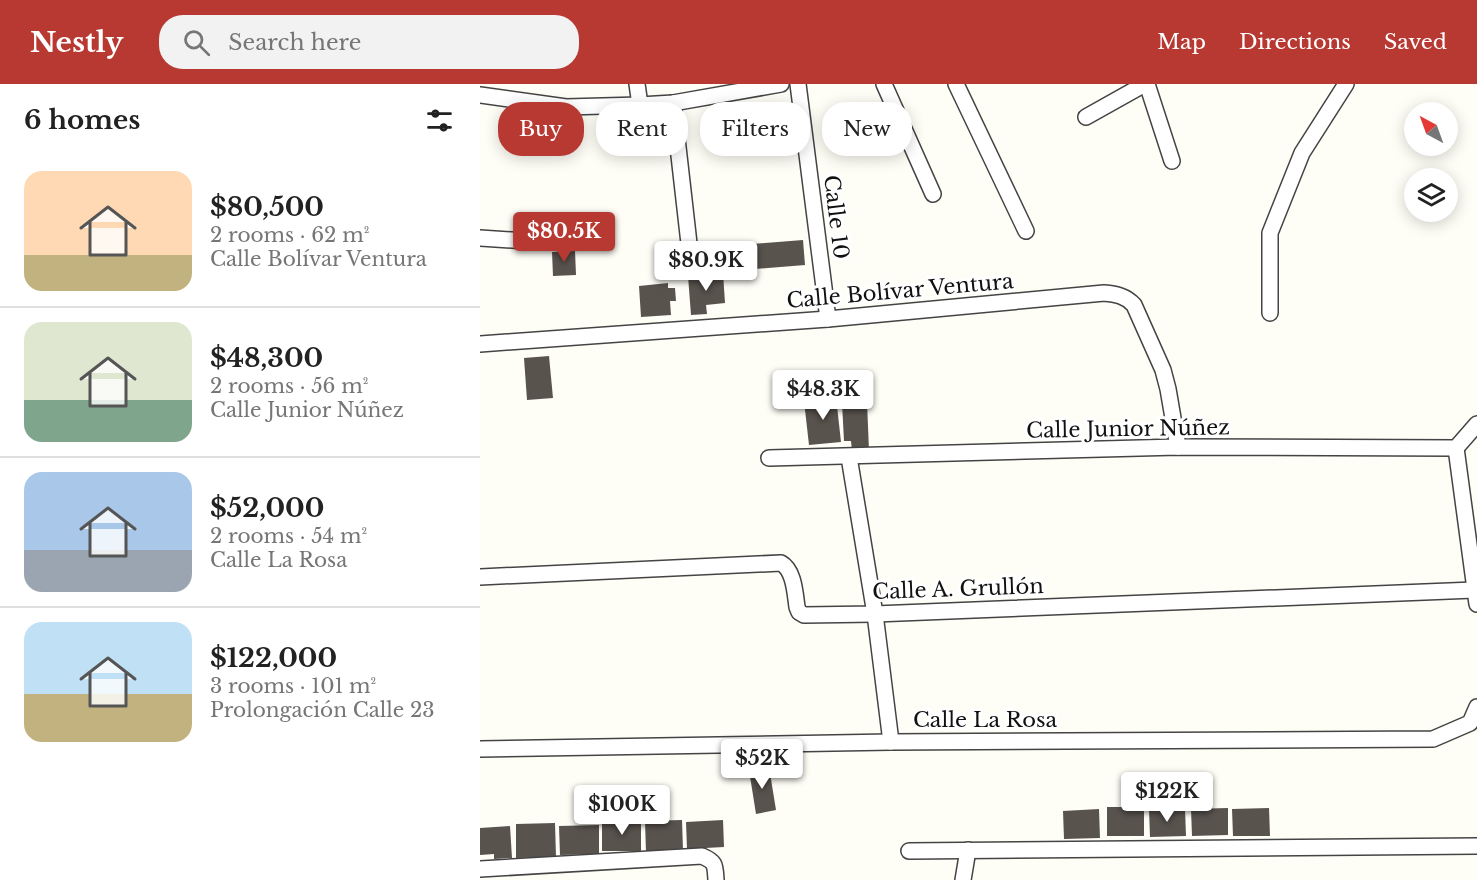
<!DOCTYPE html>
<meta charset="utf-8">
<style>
body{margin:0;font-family:"Libre Baskerville",serif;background:#f2f2f2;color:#222;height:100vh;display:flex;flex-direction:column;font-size:22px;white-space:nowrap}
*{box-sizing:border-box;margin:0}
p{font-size:20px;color:#767676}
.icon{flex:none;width:33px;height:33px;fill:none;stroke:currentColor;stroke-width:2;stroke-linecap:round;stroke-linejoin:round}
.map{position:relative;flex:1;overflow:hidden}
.sheet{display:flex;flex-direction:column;background:#fff;width:480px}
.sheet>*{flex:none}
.hud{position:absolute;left:18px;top:18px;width:570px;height:54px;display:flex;gap:12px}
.needle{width:39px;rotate:319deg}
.tools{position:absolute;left:924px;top:18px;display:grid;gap:12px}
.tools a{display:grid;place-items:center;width:54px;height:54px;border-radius:50%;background:#fff;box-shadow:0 3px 15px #0003;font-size:30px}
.price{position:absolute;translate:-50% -51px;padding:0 14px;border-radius:6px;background:#fff;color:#222;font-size:20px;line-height:39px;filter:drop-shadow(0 2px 3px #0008)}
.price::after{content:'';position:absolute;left:50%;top:36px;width:18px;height:14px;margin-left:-9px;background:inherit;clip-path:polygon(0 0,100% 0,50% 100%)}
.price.on{background:#b73932;color:#fff}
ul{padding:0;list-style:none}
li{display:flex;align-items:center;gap:18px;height:150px;padding:0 24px}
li+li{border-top:2px solid #e0e0e0}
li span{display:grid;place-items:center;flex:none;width:168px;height:120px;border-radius:18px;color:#555}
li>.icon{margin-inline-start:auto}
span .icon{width:72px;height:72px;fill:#fffc;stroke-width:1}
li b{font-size:26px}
h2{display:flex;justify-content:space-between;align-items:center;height:72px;padding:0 24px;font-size:26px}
.chip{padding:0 21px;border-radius:24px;background:#fff;box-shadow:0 3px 15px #0003;font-size:21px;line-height:54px}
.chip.on{background:#b73932;color:#fff}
header{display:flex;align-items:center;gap:36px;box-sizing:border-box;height:84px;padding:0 30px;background:#b73932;color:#fff}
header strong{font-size:28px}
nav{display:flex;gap:33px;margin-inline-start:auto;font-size:21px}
.search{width:420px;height:54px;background:#f2f2f2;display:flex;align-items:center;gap:15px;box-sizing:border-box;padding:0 21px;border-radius:24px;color:#767676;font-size:22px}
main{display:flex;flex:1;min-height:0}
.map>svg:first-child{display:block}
</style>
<header>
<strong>Nestly</strong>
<div class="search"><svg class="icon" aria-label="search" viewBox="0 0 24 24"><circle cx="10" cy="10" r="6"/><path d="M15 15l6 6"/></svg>Search here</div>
<nav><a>Map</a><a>Directions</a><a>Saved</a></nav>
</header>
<main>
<section class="sheet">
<h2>6 homes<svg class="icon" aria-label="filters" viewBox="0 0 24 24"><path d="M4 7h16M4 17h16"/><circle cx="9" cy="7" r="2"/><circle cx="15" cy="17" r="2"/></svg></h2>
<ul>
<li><span style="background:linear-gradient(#ffd9b3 70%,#c2b280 0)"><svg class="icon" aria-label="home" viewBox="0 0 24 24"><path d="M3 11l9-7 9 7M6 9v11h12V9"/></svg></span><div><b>$80,500</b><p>2 rooms · 62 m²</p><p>Calle Bolívar Ventura</p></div></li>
<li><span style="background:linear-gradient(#dfe7d0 65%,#7fa58c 0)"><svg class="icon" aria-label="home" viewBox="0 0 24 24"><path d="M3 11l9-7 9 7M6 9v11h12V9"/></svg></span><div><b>$48,300</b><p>2 rooms · 56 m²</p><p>Calle Junior Núñez</p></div></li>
<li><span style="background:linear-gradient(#a9c7e8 65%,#9aa5b1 0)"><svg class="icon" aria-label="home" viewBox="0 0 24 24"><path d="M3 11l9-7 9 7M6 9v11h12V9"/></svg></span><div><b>$52,000</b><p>2 rooms · 54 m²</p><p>Calle La Rosa</p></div></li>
<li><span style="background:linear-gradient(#bfe0f5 60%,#c2b280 0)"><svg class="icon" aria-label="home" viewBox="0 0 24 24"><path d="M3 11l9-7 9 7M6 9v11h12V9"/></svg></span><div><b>$122,000</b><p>3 rooms · 101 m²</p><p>Prolongación Calle 23</p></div></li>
</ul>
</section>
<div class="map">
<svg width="997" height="796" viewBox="0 0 997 796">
<rect width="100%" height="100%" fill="#fefdf6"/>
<g fill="#59534e">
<polygon points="323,156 325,181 275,185 273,160"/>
<polygon points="266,159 268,186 219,190 217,163"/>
<polygon points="95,167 96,191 73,192 72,168"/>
<polygon points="243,189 245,219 226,221 227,230 211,231 208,192"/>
<polygon points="188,199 188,204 195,204 196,217 190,217 191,231 161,233 159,202"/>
<polygon points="69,272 73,314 47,316 44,274"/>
<polygon points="356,313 361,358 329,361 324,317"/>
<polygon points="387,318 389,367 372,367 371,357 364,357 362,319"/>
<polygon points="289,683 296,726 276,730 269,686"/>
<rect x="627" y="723" width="37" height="29"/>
<polygon points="748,724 748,751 712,752 711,725"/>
<polygon points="789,724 790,752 753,752 752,725"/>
<polygon points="619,725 620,754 584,755 583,727"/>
<polygon points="669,725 705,725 706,752 670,753"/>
<polygon points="161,736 161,767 122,767 122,737"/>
<polygon points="202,736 203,766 166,768 165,737"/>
<polygon points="243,736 244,763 207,765 206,738"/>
<polygon points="75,739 76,773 36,774 36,740"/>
<polygon points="119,741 119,770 80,771 79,742"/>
<polygon points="30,742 32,774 14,775 14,770 0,771 0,744"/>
</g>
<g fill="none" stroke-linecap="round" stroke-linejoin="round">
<defs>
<g id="street">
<polyline points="157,0 160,21"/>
<polyline points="318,0 348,235"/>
<polyline points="404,0 453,110"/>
<polyline points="476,0 546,147"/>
<polyline points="667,0 692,77"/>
<polyline points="0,11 86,23 160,21 193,19 301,0"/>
<polyline points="193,19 211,177"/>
<polyline points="606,33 665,0"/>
<polyline points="0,154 63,158"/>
<polyline points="790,229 790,149 822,69 866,0"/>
<path d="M0,260L348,235L624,209C636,210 646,212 654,221L683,286L688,305L698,363"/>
<polyline points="976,364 997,520"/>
<polyline points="369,373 395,530 411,658"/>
<polyline points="289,374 698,363 976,364 997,340"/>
<path d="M0,493L301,479C314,486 315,509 317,523L319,528L324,531L395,530L994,506"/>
<polyline points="0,665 411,658 953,655 990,639 997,623"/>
<polyline points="429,767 997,762"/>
<path d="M0,785L222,772C236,778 235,781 236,796"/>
<polyline points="483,796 488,766"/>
</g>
</defs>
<use href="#street" stroke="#444" stroke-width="18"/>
<use href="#street" stroke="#fff" stroke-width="15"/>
</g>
<g text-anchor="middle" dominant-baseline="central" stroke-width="6" stroke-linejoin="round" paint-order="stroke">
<g font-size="21" fill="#111" stroke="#fff">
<text transform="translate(356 133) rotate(83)">Calle 10</text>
<text transform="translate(420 207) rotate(-5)">Calle Bolívar Ventura</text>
<text transform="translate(648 345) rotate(-1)">Calle Junior Núñez</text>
<text transform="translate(478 505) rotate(-2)">Calle A. Grullón</text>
<text x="505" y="636">Calle La Rosa</text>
</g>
</g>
</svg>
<div class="tools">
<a><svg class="needle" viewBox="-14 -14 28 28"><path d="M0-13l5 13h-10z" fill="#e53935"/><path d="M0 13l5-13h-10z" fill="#767676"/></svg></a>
<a><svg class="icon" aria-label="layers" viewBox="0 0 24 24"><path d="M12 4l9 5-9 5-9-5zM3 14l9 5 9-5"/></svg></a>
</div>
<b class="price on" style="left:84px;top:179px">$80.5K</b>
<b class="price" style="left:226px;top:208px">$80.9K</b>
<b class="price" style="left:343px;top:337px">$48.3K</b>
<b class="price" style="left:282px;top:706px">$52K</b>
<b class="price" style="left:687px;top:739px">$122K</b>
<b class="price" style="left:142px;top:752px">$100K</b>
<div class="hud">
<a class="chip on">Buy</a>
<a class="chip">Rent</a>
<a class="chip">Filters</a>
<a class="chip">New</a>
</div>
</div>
</main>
